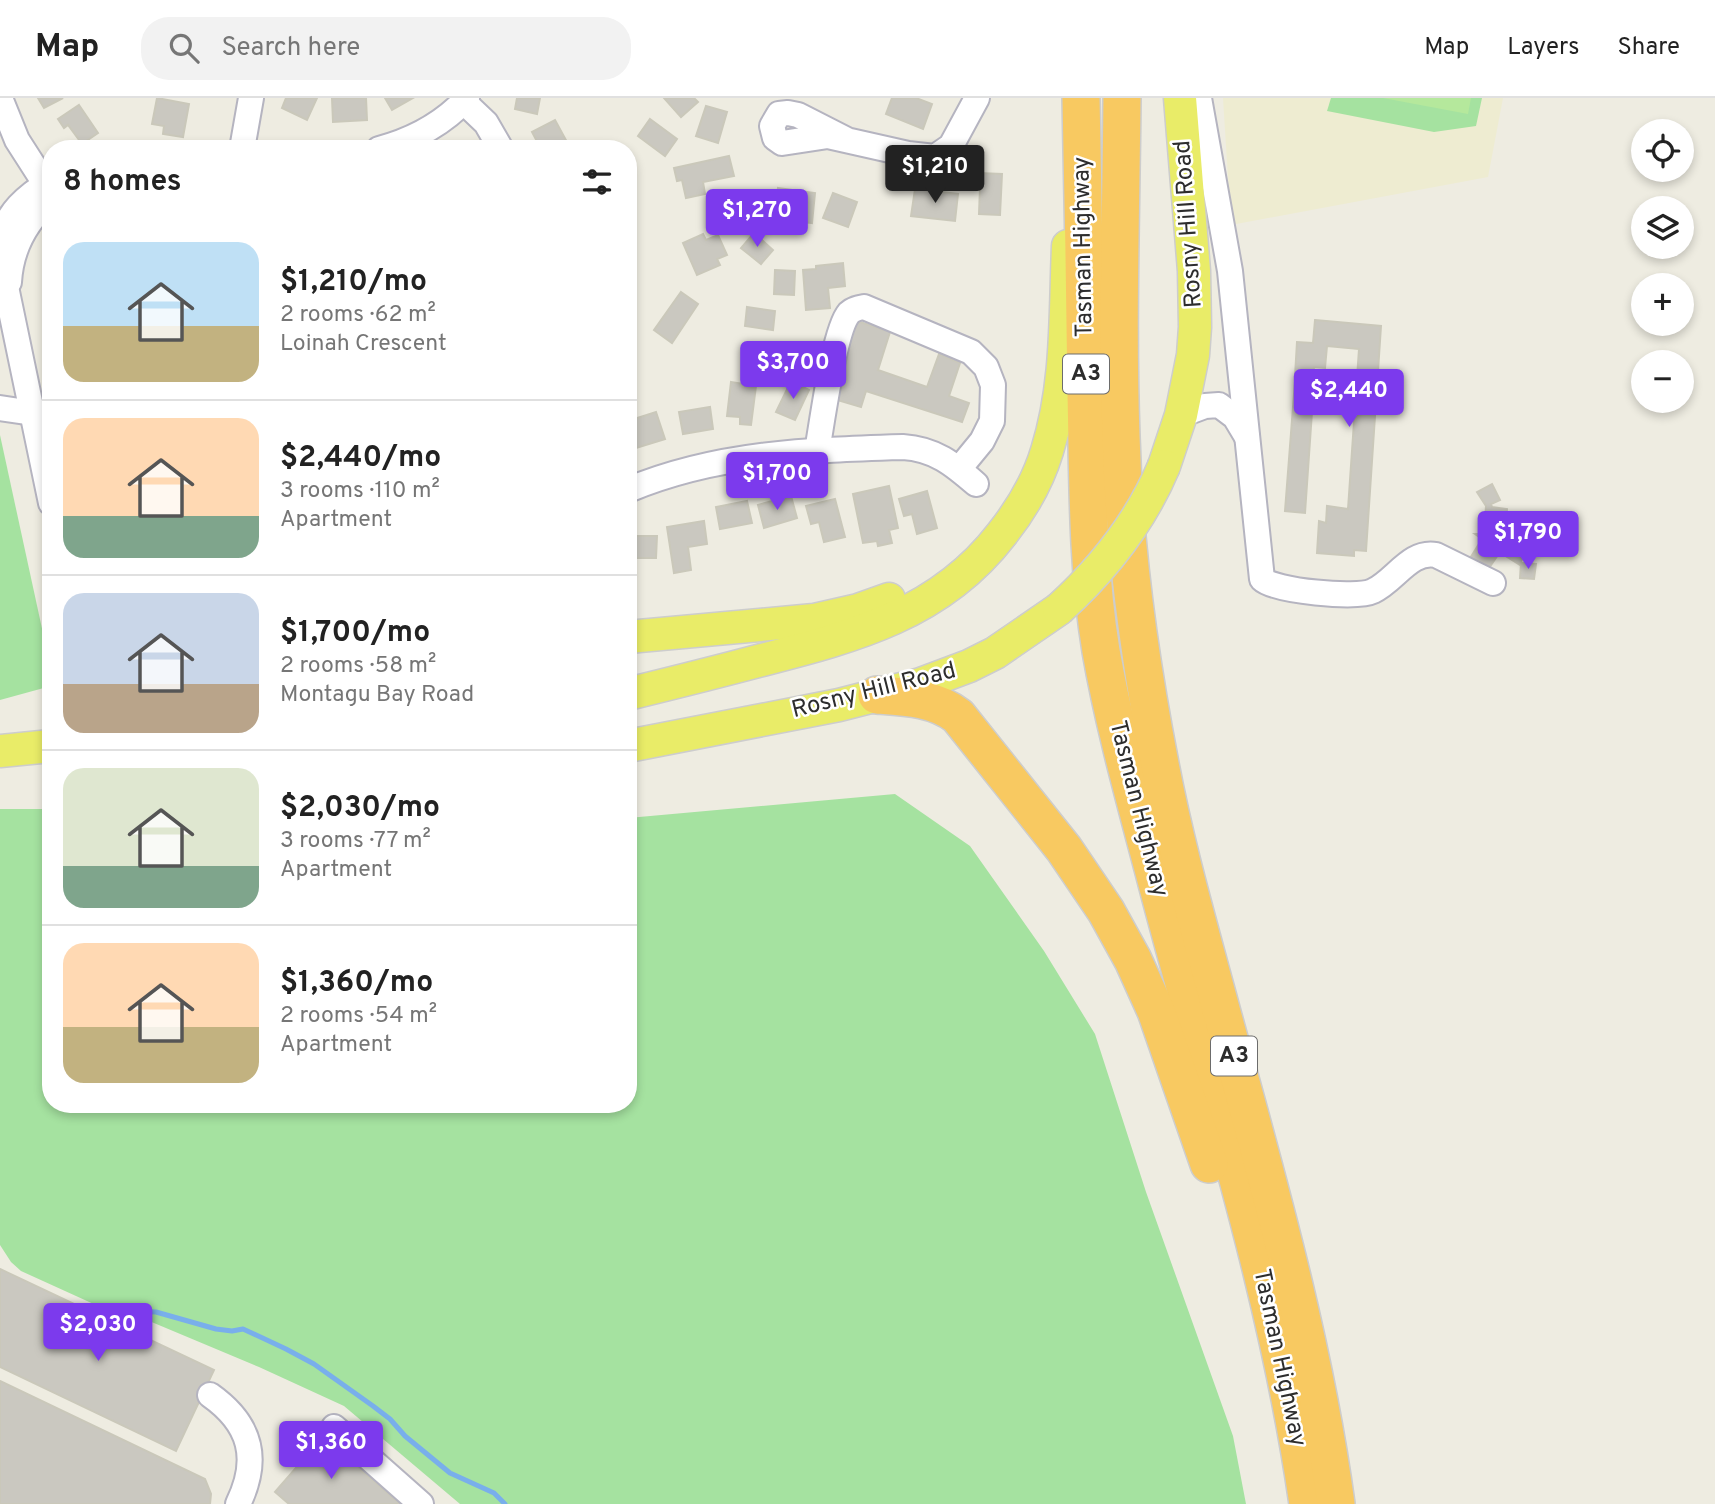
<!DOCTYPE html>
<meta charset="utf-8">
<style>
body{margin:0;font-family:Overpass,sans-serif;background:#f2f2f2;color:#222;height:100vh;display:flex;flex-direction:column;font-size:26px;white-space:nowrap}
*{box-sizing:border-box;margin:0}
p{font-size:23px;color:#767676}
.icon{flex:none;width:38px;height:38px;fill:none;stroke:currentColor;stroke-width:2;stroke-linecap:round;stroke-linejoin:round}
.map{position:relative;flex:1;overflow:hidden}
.drawer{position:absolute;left:42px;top:42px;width:595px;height:973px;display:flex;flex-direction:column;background:#fff;border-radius:28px;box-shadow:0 4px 10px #0003}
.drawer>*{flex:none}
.buttons{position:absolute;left:1631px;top:21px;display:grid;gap:14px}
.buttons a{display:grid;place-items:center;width:63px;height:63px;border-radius:50%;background:#fff;box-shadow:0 4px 10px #0003;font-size:35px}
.price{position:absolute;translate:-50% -60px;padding:0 16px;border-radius:7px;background:#7c3aed;color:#fff;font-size:23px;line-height:46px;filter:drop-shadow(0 2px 4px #0008)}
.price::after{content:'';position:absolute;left:50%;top:42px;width:21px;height:16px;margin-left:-10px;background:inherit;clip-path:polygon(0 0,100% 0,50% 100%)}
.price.current{background:#222;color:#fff}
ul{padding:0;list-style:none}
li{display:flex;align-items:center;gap:21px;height:175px;padding:0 21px}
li+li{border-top:2px solid #e0e0e0}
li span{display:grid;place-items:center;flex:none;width:196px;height:140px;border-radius:21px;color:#555}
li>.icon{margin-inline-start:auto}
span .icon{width:84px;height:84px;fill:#fffc;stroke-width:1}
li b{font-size:30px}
h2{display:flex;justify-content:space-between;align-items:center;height:84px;padding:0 21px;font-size:30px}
header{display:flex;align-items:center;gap:42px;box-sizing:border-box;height:98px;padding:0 35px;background:#fff;border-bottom:2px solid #e0e0e0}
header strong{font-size:33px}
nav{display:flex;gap:38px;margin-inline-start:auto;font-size:24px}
.search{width:490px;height:63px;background:#f2f2f2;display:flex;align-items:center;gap:18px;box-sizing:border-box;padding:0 24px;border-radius:28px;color:#767676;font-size:26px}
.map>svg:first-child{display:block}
</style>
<header>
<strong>Map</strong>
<div class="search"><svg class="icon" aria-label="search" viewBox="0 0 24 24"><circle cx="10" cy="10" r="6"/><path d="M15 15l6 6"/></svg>Search here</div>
<nav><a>Map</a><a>Layers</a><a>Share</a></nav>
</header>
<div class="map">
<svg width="1715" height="1406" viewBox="0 0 1715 1406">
<rect width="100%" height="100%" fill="#eeece1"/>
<polygon fill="#eeecd1" points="1223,0 1503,0 1488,79 1231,127"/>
<g fill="#a5e2a0">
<polygon points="1331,0 1482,0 1476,28 1434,34 1327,13"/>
<polygon points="0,337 51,572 51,588 0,602"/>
<polygon points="895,696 970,748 1044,853 1095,936 1146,1094 1233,1338 1246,1406 460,1406 344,1308 259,1269 111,1207 98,1208 21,1173 11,1164 0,1147 0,711 51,711 51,1006 628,1006 628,720"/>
</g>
<polygon fill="#b5e89c" points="1383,0 1471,0 1468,16"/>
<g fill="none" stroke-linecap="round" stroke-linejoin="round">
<polyline stroke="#79afeb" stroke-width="5" points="130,1213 156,1214 216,1231 232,1233 243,1231 286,1251 314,1266 373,1308 390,1321 405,1338 450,1375 494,1395 505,1406"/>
</g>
<g fill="#cac8c0" stroke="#cac8ba" stroke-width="2">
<polygon points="38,0 63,0 44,10"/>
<polygon points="157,0 189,6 183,39 163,36 164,28 152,26"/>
<polygon points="286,0 317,0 307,22 282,10"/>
<polygon points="332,0 366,0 367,22 333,24"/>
<polygon points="385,0 413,0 392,12"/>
<polygon points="517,0 540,0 537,16 515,11"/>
<polygon points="664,0 694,0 698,4 681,19"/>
<polygon points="892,0 916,0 932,6 923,31 886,16"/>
<polygon points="79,7 98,35 82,46 68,27 64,30 58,21"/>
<polygon points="706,8 727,14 718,45 696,38"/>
<polygon points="650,21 677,41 665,58 638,38"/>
<polygon points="555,22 568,46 560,51 541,51 532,34"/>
<polygon points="729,58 734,78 703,84 705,96 686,100 682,82 677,83 674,70"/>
<polygon points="978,75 1002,76 1000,117 979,116 980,89 977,89"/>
<polygon points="778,90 815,95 812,125 774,120"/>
<polygon points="915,91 958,96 955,123 911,118"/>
<polygon points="833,95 857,104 848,129 823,120"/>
<polygon points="754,135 773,152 761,166 741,150"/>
<polygon points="703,136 706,142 718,137 727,157 717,161 720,167 697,177 683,145"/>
<polygon points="843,165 845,188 828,190 830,210 806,212 803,172 816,171 816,168"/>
<polygon points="775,172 795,173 794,197 774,196"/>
<polygon points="681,194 698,206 672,245 654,232"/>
<polygon points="747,209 775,213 773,232 745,228"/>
<polygon points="1315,222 1381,228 1366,453 1354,452 1354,458 1317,455 1319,423 1326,425 1327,408 1348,411 1359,251 1327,248 1325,270 1314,269 1313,280 1295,278 1297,244 1313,245"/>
<polygon points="857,223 890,234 878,272 927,289 939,256 960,265 949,298 969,305 962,324 866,293 861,309 831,300"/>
<polygon points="791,283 809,292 795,322 776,314"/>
<polygon points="1295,283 1314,285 1305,415 1285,413"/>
<polygon points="731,284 756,288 751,327 740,326 740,319 727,318"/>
<polygon points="710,309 713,331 683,336 679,314"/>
<polygon points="656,314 665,341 636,350 628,323"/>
<polygon points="1492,386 1500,402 1491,406 1492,409 1507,411 1505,435 1530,436 1520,467 1501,455 1506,444 1502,443 1500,449 1502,451 1487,473 1469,462 1482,441 1475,436 1484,436 1486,408 1477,394"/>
<polygon points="889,388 898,430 889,432 892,445 878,448 877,443 863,445 853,396"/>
<polygon points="927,393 937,430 917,436 912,416 904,418 899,401"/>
<polygon points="791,398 797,420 764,430 758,407"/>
<polygon points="835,401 845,439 824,444 819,424 811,426 806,408"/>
<polygon points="747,403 752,425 720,431 716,409"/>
<polygon points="704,423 707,446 688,449 691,472 674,475 667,429"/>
<polygon points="628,438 657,438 656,460 628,460"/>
<polygon points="1521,465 1536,466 1534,481 1520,480"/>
<polygon points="0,1171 214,1272 176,1353 0,1269"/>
<polygon points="0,1283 205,1381 211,1396 210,1406 0,1406"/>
<polygon points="323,1339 400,1406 289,1406 275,1394"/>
</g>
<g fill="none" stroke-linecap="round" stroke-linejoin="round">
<defs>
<g id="minor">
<polyline points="0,0 17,42 51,95"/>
<path d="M1199,0L1230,173L1262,481C1274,493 1357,501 1373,493C1395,483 1410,452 1436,457L1493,485"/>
<polyline points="464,4 486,25 501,51"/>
<polyline points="847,42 798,17 788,15 779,16 772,28 775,40 782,45 828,38 908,56 935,59 951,48 977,0"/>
<polyline points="242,51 251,0"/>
<path d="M379,51C413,42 443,26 467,0"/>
<path d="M0,144C6,115 27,97 51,83"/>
<polyline points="0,160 51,405"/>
<path d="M9,184C11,150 26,123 51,101"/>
<polyline points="0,310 33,315"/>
<polyline points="1181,317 1205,308 1219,307 1235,319 1247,339"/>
<path d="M817,353C822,326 834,232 849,215C853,211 858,210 864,209L971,254L986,269L993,287L992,323L982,343L959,371"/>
<path d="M628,392C716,355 809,352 903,349C935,351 953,366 976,386"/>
<path d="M210,1297C251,1326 260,1361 238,1406"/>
<polyline points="334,1329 421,1406"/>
</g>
<g id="major">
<polyline points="1164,368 1181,317 1193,257 1195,229 1194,173 1180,0"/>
<polyline points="628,539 814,522 858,512 889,501"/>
<path d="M628,596C673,585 717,574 762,562C855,538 940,516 1001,437C1021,412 1038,383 1047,353C1068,286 1065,217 1068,148"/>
<polyline points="628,648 839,607 921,586 969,568 995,555 1059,511"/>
<polyline points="0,653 51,648"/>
</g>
<g id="highway">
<path d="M1081,0C1083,98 1085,197 1086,295C1088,381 1087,468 1101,553C1114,627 1134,698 1153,770C1207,979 1278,1193 1308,1406"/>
<path d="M1122,0C1121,112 1117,225 1121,338C1124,447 1139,558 1160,666C1174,741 1195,815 1215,889C1261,1060 1312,1230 1336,1406"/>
<path d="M877,597C906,599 935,600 958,618L1064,751L1106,813L1133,862L1156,913L1209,1066"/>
</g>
</defs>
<use href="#minor" stroke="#b5b4c0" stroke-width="28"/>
<use href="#major" stroke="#cdcdcd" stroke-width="35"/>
<use href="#highway" stroke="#cdcdcd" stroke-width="40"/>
<use href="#minor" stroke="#fff" stroke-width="24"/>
<use href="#major" stroke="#e9ec68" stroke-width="32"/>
<use href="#highway" stroke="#f8c961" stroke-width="37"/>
<defs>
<path id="major-bridge" d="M1059,511C1103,471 1141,423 1164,368"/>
</defs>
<use href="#major-bridge" stroke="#cdcdcd" stroke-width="35" stroke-linecap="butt"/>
<use href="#major-bridge" stroke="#e9ec68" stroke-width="32"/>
</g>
<g text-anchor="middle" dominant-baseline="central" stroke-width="5" stroke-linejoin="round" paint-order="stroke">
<g fill="#fff" stroke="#6c6c6c" stroke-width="2">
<rect x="1063" y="256.5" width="46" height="39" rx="5"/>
<rect x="1211" y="938.5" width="46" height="39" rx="5"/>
</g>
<g font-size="23" font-weight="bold" fill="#2d2d2d">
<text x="1086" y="276">A3</text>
<text x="1234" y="958">A3</text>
</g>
<g font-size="24" fill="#2d2d2d" stroke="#fff">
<text transform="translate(1189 126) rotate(-94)">Rosny Hill Road</text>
<text transform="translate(1084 149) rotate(-91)">Tasman Highway</text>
<text transform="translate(874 593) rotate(-14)">Rosny Hill Road</text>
<text transform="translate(1138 711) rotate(76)">Tasman Highway</text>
<text transform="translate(1279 1260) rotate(78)">Tasman Highway</text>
</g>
</g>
</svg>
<div class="buttons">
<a><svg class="icon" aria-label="locate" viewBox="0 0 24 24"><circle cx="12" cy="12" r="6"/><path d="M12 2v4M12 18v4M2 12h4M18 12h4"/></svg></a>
<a><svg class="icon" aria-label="layers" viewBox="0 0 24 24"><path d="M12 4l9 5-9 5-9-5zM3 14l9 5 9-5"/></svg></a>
<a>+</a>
<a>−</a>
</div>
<b class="price current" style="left:935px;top:107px">$1,210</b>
<b class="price" style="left:757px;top:151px">$1,270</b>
<b class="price" style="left:793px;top:303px">$3,700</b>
<b class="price" style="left:1349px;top:331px">$2,440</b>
<b class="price" style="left:777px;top:414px">$1,700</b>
<b class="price" style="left:1528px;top:473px">$1,790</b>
<b class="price" style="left:98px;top:1265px">$2,030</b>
<b class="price" style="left:331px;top:1383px">$1,360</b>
<section class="drawer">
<h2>8 homes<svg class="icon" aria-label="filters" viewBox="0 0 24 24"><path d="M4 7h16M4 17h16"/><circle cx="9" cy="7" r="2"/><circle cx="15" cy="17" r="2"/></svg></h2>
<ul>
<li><span style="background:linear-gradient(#bfe0f5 60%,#c2b280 0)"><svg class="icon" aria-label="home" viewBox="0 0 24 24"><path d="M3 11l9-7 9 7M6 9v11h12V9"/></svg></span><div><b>$1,210/mo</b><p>2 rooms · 62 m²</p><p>Loinah Crescent</p></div></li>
<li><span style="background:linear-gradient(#ffd9b3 70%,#7fa58c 0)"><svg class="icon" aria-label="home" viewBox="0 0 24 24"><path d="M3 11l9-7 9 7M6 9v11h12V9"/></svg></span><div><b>$2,440/mo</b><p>3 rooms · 110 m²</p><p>Apartment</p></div></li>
<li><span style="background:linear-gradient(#c9d6e8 65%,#b9a48a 0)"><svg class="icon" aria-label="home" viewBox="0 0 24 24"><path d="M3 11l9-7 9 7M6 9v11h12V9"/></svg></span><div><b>$1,700/mo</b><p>2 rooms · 58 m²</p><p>Montagu Bay Road</p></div></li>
<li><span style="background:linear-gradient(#dfe7d0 70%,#7fa58c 0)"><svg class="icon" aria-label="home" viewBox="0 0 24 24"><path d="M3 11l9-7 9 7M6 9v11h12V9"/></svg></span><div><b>$2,030/mo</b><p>3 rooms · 77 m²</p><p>Apartment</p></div></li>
<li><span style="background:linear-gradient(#ffd9b3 60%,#c2b280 0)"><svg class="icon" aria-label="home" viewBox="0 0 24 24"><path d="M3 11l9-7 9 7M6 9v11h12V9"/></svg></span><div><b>$1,360/mo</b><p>2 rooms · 54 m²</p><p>Apartment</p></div></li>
</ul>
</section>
</div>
